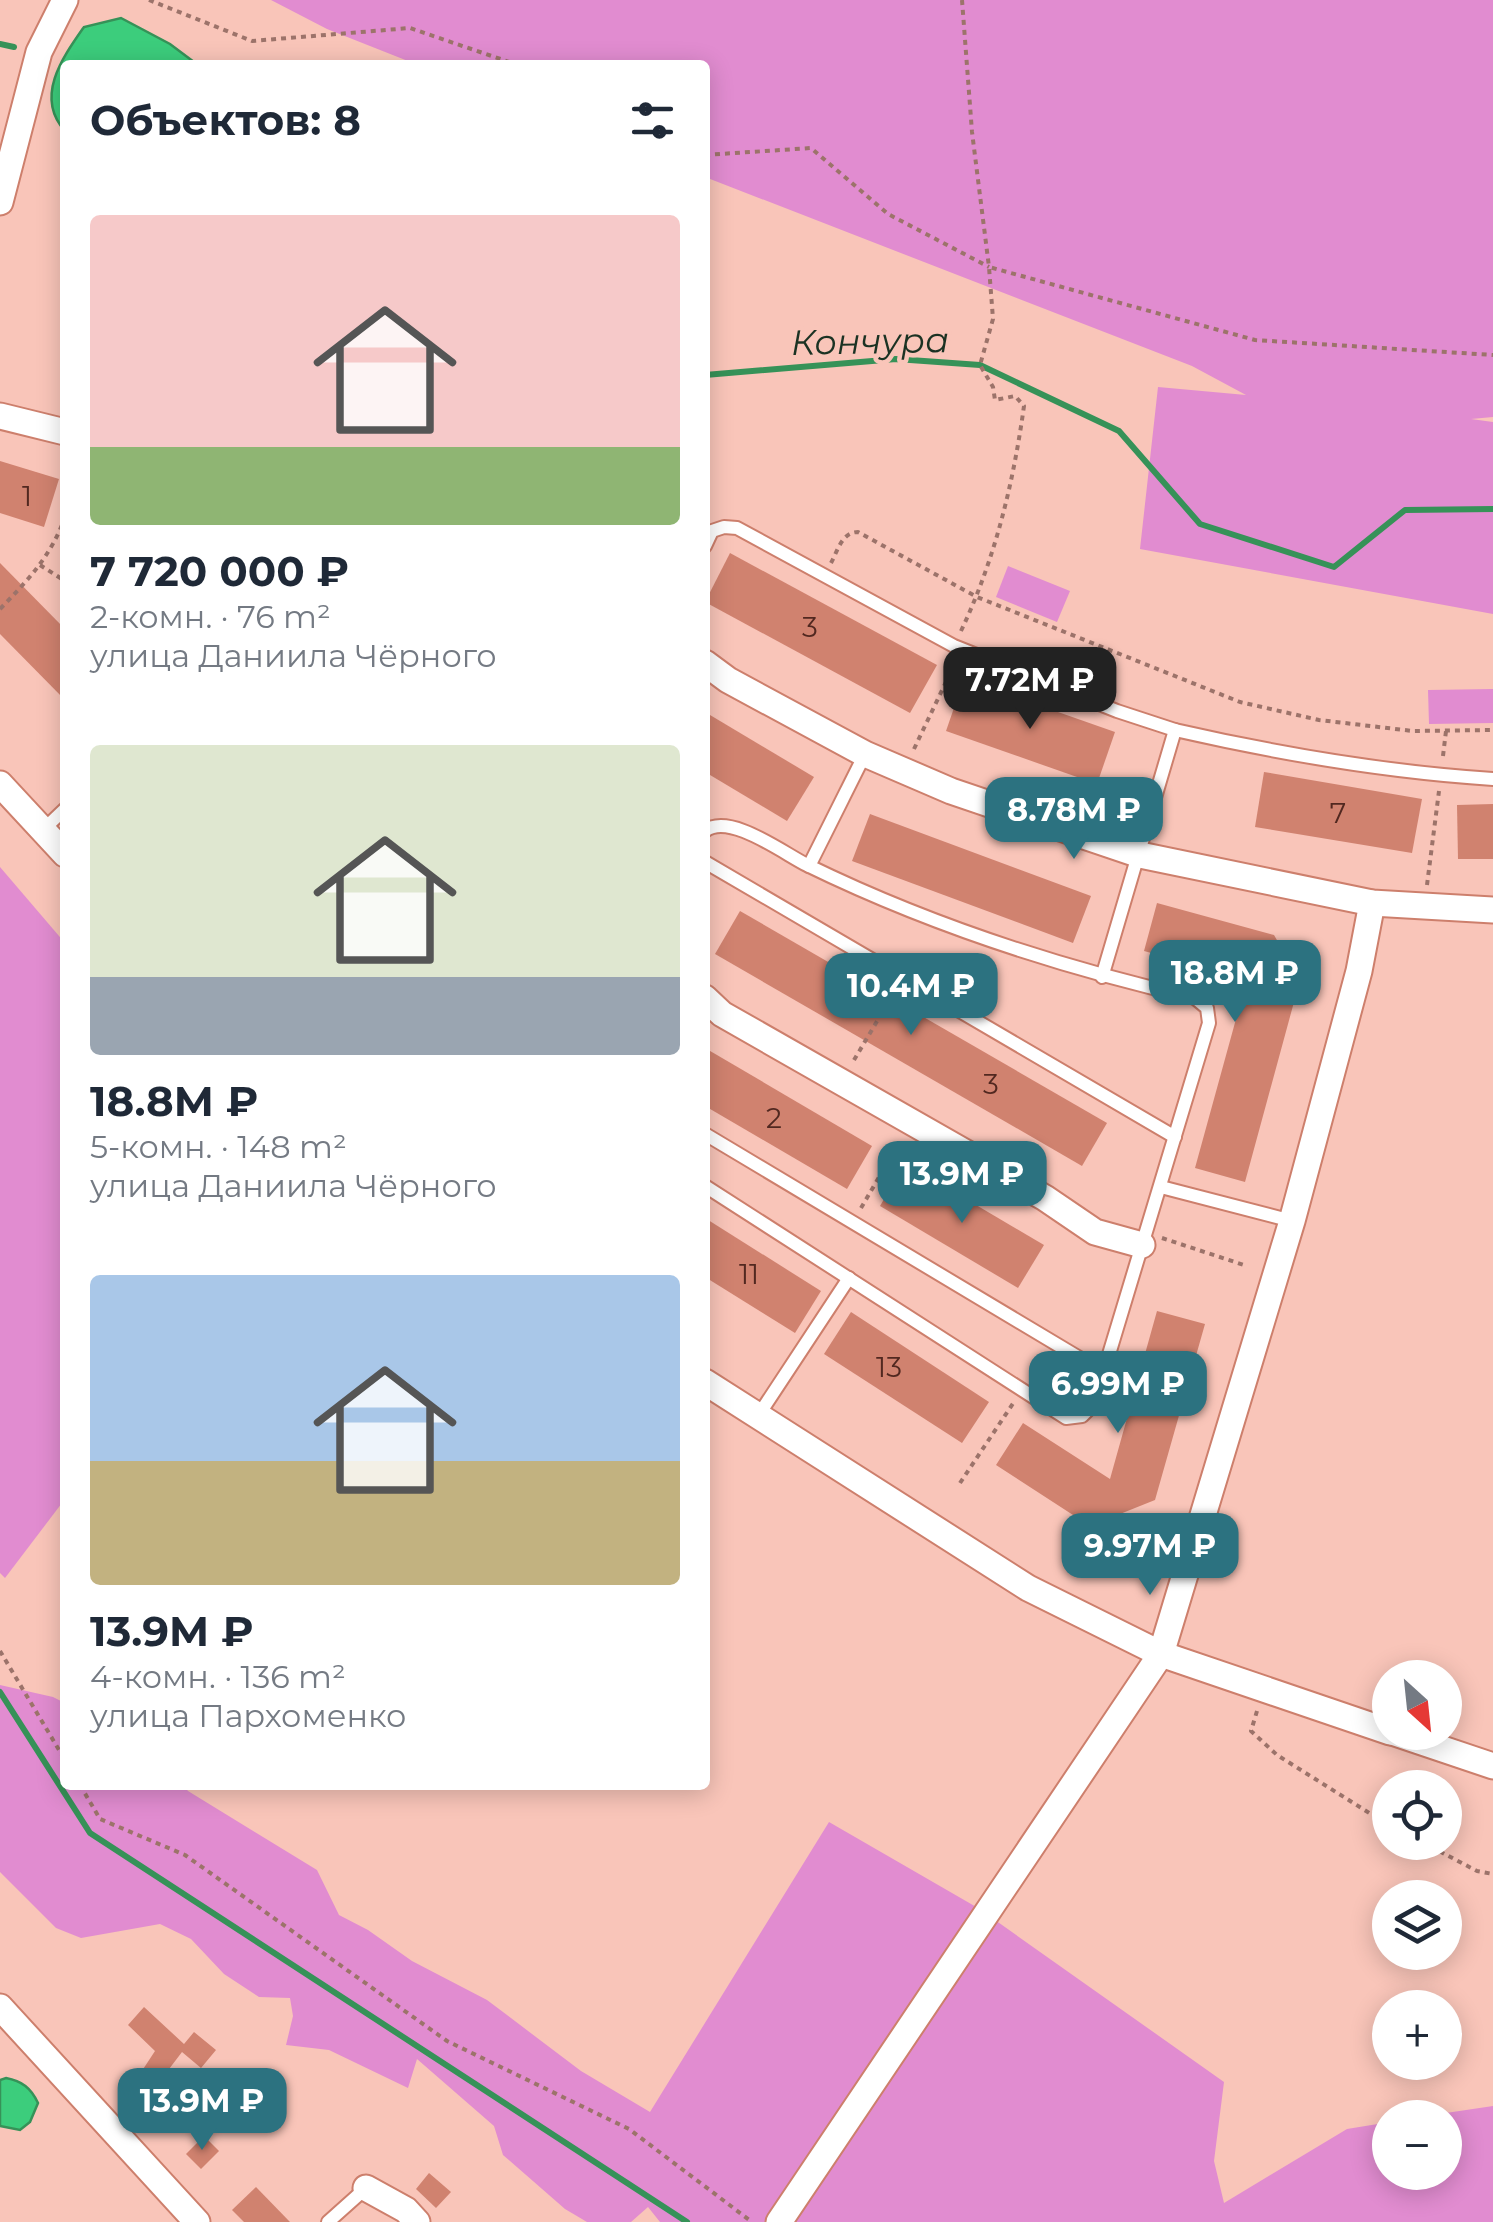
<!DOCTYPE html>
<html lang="ru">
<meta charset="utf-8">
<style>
body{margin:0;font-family:Montserrat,sans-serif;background:#f2f2f3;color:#1f2937;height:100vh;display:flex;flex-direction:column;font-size:38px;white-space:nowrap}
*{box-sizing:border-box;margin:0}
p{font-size:32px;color:#747a83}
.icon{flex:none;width:55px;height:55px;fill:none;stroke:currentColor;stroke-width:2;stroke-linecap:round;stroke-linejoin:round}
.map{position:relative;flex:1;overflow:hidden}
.details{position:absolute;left:60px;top:60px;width:650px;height:1730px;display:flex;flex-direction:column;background:#fff;border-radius:10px;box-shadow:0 5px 25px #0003}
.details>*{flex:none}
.needle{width:65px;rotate:153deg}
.controls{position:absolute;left:1372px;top:1660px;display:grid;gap:20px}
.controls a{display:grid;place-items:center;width:90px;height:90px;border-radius:50%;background:#fff;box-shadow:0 5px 25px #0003;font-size:50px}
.price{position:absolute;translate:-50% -85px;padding:0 22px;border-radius:20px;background:#2c7280;color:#fff;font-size:32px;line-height:65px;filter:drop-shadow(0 2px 5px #0008)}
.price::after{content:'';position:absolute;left:50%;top:60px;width:30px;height:22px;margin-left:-15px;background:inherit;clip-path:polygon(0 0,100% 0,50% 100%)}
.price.on{background:#222;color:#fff}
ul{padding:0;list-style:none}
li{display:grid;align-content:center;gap:20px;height:530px;padding:0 30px}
li span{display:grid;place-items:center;height:310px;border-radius:10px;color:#555}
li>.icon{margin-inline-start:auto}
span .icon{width:180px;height:180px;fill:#fffc;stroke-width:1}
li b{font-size:42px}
h2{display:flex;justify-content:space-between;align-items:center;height:120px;padding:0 30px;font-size:42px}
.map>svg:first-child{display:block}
</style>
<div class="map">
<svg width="1493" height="2222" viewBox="0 0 1493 2222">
<rect width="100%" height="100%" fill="#f9c5b9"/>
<g fill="#e18cd0">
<polygon points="271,0 1493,0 1493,417 1471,419 1493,422 1493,614 1140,549 1158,387 1246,395 1192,366 705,177 705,65 418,65 327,29"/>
<polygon points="1008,566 1070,591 1057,622 996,597"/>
<polygon points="1493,689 1493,723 1429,724 1428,690"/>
<polygon points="0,867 65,943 65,1499 5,1578 0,1573"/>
<polygon points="0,1685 53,1697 65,1703 65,1785 183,1785 188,1791 317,1870 339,1915 368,1930 412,1961 487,2000 581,2071 650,2112 829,1822 978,1908 1224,2082 1214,2161 1224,2203 1347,2129 1390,2122 1390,2172 1445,2172 1445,2118 1419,2117 1493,2106 1493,2222 660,2222 648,2207 631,2222 587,2222 565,2209 503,2155 494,2126 417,2059 408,2088 329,2050 286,2045 293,2016 290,1998 259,1997 224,1974 191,1939 160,1924 81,1938 56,1928 0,1872"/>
</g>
<g fill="#3ccd7c" stroke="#369258" stroke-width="2.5">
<path d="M121,18L170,44L198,65H65V131C34,97 63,57 84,27Z"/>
<path d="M6,2078C22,2081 31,2088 38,2103L30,2122L20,2130L0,2126V2080Z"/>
</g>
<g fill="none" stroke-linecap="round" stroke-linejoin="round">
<g stroke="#369258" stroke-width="6">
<polyline points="0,44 14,47"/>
<polyline points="705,375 896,359 980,365 1119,431 1200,524 1334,567 1405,510 1493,509"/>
<polyline points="0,1692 90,1833 687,2222"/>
</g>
</g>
<g fill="#d0826f">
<polygon points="0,461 59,479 44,527 0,513"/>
<polygon points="730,553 937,665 910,713 705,602"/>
<polygon points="0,563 65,629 65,700 0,634"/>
<polygon points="964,679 1115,732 1097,784 946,731"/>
<polygon points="705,712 814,777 787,821 705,772"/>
<polygon points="1264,772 1422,799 1412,853 1255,827"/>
<polygon points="1493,804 1493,859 1458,859 1457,805"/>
<polygon points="870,814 1091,896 1073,943 852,861"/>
<polygon points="1157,903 1274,935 1300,980 1245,1182 1195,1168 1247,979 1144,951"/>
<polygon points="740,911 1107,1123 1082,1166 715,954"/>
<polygon points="705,1048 872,1146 847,1189 705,1106"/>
<polygon points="905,1163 1044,1245 1018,1288 880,1206"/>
<polygon points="705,1218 821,1291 795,1333 705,1277"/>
<polygon points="1157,1311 1205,1324 1155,1500 1090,1526 996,1465 1023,1423 1110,1479"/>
<polygon points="851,1312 989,1402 962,1443 824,1354"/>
<polygon points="144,2007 184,2044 194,2032 216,2050 201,2068 182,2052 150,2094 134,2083 155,2051 128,2025"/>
<polygon points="204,2136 219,2151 201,2169 186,2154"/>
<polygon points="429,2173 451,2192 436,2208 416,2189"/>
<polygon points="256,2187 290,2222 244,2222 232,2210"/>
</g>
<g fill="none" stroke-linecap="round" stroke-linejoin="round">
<defs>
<g id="lane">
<polyline points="705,546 712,531 724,527 737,528 954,646 1117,711 1175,730 1102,977"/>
<path d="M1175,730C1280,754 1385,772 1493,779"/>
<polyline points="43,830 65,809"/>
<path d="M705,831C729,812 783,853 807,865C930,925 1063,968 1195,998L1207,1008L1209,1023L1094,1404L1082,1416L1066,1418L705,1186"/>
<polyline points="705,862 1175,1137"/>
<polyline points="809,866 865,754"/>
<polyline points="705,1134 1103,1372"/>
<polyline points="1161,1187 1292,1221"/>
<polyline points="758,1416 849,1278"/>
<polyline points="328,2222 366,2188"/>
</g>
<g id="street">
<polyline points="0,202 39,52 65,0"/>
<polyline points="0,416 65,432"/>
<polyline points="705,663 728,680 865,754 951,791 1140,855 1372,903 1493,910"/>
<polyline points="0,784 65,854"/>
<polyline points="705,998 722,1014 1045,1198 1095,1232 1142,1245"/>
<polyline points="705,1382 1028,1588 1161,1654 1390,1732"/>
<polyline points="1392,1732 1493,1766"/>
<polyline points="0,2007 197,2222"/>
<polyline points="366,2188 406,2210 417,2222"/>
<polyline points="779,2222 1161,1654 1292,1221 1359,971 1372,903"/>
</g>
</defs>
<use href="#lane" stroke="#cd7f6c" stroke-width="16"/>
<use href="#street" stroke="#cd7f6c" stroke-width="29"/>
<g stroke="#9c736a" stroke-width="4" stroke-dasharray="5 5" stroke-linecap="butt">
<polyline points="149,0 252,41 410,28 518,65"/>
<polyline points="962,0 972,132 989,267"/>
<polyline points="705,155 811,148 888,214 989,267"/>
<path d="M831,563C838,550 842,532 858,532L977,597L1240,702L1319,720L1413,731L1493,730"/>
<polyline points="40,565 65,581"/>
<path d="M0,609C29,579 51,556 65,517"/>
<path d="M961,631C995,559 1013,485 1024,406L1015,396L995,400L993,387L980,365L993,319L989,267L1255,340L1493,355"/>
<polyline points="914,749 955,663"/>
<polyline points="1443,756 1446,731"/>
<polyline points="1427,885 1439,791"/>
<polyline points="854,1060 895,991"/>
<polyline points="861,1208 899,1143"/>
<polyline points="1162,1238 1247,1266"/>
<polyline points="960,1483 1014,1402"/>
<polyline points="0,1651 65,1760"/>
<polyline points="1257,1711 1251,1731 1277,1755 1390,1826"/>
<polyline points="80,1785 100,1819 185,1855 447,2041 629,2129 752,2222"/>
<polyline points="1422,1842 1477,1871 1493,1874"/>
</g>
<use href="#lane" stroke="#fff" stroke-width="12"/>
<use href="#street" stroke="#fff" stroke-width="25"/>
</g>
<g text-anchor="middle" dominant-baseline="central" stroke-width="9" stroke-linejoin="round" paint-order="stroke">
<g font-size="28" fill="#512820">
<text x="27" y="496">1</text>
<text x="810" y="627">3</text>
<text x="1338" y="813">7</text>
<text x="991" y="1084">3</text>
<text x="774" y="1118">2</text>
<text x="749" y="1274">11</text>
<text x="889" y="1367">13</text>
</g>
<g font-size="35" font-style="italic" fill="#1b3223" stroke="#f9c5b9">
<text transform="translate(870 341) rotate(-1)">Кончура</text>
</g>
</g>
</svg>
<div class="controls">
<a><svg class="needle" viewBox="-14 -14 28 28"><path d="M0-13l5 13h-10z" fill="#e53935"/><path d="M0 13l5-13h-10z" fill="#747a83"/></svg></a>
<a><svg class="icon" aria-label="locate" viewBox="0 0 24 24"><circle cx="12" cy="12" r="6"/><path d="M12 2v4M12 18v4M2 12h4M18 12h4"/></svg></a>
<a><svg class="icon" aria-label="layers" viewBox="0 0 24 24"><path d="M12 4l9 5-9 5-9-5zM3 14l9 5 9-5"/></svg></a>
<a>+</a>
<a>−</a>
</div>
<b class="price on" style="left:1030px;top:732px">7.72M ₽</b>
<b class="price" style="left:1074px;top:862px">8.78M ₽</b>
<b class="price" style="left:1235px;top:1025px">18.8M ₽</b>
<b class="price" style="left:911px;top:1038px">10.4M ₽</b>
<b class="price" style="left:962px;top:1226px">13.9M ₽</b>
<b class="price" style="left:1118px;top:1436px">6.99M ₽</b>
<b class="price" style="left:1150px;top:1598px">9.97M ₽</b>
<b class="price" style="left:202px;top:2153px">13.9M ₽</b>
<section class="details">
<h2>Объектов: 8<svg class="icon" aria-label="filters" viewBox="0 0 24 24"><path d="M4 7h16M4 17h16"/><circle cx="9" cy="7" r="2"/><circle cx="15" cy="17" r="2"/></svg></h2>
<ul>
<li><span style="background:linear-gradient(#f6c9c9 75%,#8fb573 0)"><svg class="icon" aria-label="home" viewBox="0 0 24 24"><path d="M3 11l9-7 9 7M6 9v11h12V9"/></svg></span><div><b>7 720 000 ₽</b><p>2-комн. · 76 m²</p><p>улица Даниила Чёрного</p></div></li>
<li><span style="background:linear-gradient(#dfe7d0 75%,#9aa5b1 0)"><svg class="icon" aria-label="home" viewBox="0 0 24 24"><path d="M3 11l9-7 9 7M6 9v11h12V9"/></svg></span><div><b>18.8M ₽</b><p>5-комн. · 148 m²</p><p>улица Даниила Чёрного</p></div></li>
<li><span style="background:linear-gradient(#a9c7e8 60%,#c2b280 0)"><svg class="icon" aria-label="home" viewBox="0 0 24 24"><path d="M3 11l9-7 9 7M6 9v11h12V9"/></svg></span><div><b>13.9M ₽</b><p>4-комн. · 136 m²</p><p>улица Пархоменко</p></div></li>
</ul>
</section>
</div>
